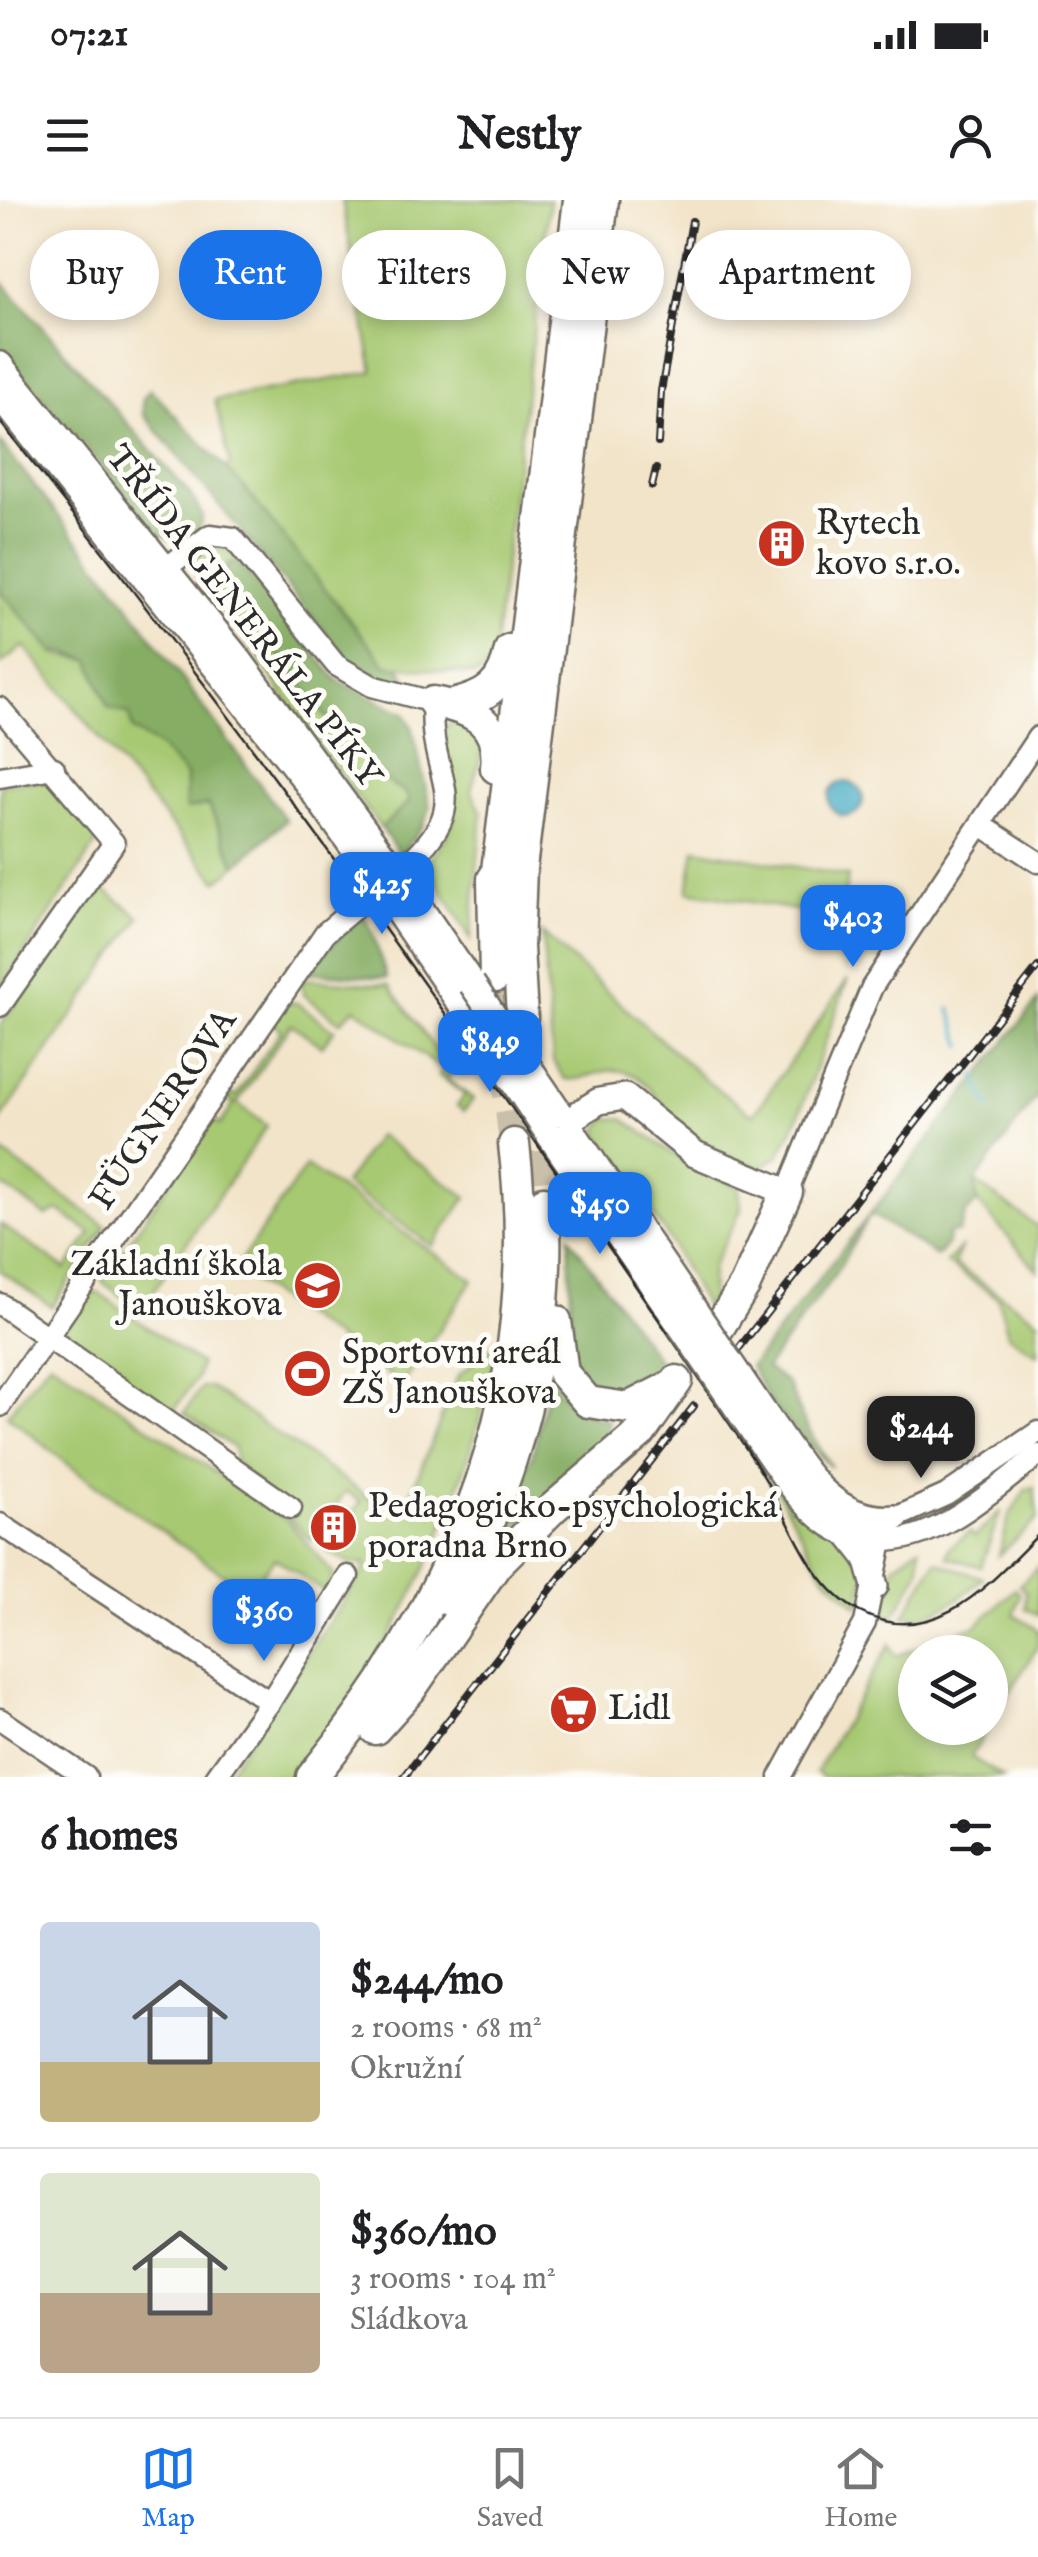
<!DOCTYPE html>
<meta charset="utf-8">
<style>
body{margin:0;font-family:"IM FELL English",serif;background:#f6f6f6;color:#202124;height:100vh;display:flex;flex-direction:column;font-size:38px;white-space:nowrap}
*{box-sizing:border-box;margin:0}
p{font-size:32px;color:#757577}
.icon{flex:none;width:55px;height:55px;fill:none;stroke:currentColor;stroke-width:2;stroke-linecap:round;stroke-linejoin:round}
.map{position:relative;height:1577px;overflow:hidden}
.drawer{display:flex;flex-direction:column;background:#fff;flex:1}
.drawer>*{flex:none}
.banner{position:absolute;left:30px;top:30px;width:980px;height:90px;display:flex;gap:20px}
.tools{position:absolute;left:898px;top:1435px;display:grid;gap:20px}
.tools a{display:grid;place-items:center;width:110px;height:110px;border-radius:50%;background:#fff;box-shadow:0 5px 15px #0003;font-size:50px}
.price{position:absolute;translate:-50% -85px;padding:0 22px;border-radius:20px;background:#1a73e8;color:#fff;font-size:32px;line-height:65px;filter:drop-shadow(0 2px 5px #0008)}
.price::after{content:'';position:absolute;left:50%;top:60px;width:30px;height:22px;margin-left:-15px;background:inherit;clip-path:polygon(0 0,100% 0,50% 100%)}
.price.active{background:#222;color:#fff}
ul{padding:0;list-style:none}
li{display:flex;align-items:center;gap:30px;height:250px;padding:0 40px}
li+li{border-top:2px solid #e0e0e0}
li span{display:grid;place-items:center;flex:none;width:280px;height:200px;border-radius:10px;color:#555}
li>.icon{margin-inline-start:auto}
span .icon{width:120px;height:120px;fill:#fffc;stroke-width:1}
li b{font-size:42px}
h2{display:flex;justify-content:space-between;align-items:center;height:120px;padding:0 40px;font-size:42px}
.tag{padding:0 35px;border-radius:45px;background:#fff;box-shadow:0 5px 15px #0003;font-size:35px;line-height:90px}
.tag.active{background:#1a73e8;color:#fff}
.status{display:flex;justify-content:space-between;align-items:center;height:70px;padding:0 50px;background:#fff;direction:ltr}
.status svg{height:28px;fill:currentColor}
header{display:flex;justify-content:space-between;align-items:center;height:130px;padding:0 40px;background:#fff;font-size:45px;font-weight:700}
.dock{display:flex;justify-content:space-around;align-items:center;height:140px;border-top:2px solid #e0e0e0;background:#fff;font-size:28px;color:#757577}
.dock a{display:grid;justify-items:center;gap:5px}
.dock .active{color:#1a73e8}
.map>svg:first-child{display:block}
</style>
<div class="status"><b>07:21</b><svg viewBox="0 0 49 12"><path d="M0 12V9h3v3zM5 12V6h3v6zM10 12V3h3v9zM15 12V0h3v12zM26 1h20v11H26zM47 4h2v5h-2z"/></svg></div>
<header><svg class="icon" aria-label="menu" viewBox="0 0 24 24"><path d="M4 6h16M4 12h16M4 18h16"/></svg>Nestly<svg class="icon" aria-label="person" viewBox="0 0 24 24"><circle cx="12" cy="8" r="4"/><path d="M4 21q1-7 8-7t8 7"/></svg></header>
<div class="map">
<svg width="1038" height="1577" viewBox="0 0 1038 1577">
<rect width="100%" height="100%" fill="#fdfcf7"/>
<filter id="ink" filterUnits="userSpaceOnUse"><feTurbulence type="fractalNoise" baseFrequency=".01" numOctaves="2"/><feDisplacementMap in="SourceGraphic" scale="20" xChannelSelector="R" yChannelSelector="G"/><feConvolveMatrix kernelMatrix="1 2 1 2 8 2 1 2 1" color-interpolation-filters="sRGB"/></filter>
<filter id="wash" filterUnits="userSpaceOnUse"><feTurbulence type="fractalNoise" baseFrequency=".0048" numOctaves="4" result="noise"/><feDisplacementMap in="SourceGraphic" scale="40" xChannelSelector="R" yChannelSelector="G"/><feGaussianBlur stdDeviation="2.25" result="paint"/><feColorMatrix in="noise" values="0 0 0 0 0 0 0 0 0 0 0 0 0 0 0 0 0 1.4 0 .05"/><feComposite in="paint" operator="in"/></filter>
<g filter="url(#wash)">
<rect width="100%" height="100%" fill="#f2e4c9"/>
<g fill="#a7c972" stroke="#697a4e" stroke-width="2.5">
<polygon points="342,0 550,0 493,460 478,475 386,465 226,269 230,263 215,200 373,172"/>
<path d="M215,346L235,354L239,363L228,364L223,381L348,545C371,559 381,583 406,592L409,602L381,628L309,535L257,454L199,382L195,369L201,353Z"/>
<polygon points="0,390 55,454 90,460 108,507 129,514 133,530 157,545 186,575 186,609 208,604 236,666 217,681 24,446 0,465"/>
<path d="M463,519L485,544L471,590L482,613L471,739L426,663C469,620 454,589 439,537L448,524Z"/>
<polygon points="27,581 51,582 94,626 96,644 0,790 0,585"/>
<polygon points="695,649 848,676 841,718 688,691"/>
<polygon points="97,684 140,717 0,921 0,826"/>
<path d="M542,733L709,883L753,915L848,779L797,920L779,956L759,968C729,956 699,945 676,922C660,906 650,879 626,872C604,865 587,882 565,879L553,861Z"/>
<polygon points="301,779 389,785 452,873 447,879 473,899 464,911 457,906 465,895 439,876 443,870 355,808 340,822 304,795"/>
<polygon points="287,802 297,803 334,830 322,846 291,824 237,903 267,926 148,1099 158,1106 148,1115 102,1082 105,1066 110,1069 190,952 186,948 206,916 220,925 234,904 224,896 237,895 281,830 271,822"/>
<polygon points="622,918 692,967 739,987 741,1010 712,1067 711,1101 705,1107 666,1034 601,938 598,929 607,919"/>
<polygon points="378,935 467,997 433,1046 344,984"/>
<polygon points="0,951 106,1026 52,1107 0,1071 0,1024 66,1069 91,1033 58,1010 46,1016 0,984"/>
<polygon points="306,966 473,1080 402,1184 235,1069"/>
<polygon points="975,982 1038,1027 1038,1071 977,1002"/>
<polygon points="962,1046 954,1064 1038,1120 1038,1155 1008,1135 998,1098 946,1063"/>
<polygon points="99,1093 200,1164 197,1178 174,1210 66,1141 65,1126 88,1094"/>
<path d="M498,1141C466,1304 400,1451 291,1577H224L363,1372L365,1364L353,1365L326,1351L361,1301L346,1291L311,1340L235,1262L234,1248L184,1213L201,1188L210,1187L393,1314L405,1308L458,1176Z"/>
<polygon points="50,1161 288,1321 334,1375 325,1392 275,1358 247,1391 74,1269 7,1215"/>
<polygon points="768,1275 851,1346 866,1372 859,1407 824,1375"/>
<polygon points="1034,1288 1038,1319 999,1355 1009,1316 1026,1289"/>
<polygon points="1001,1310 981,1367 947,1357 950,1347 970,1332 975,1337"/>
<polygon points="920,1347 920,1370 894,1416 882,1415 895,1365"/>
<path d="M936,1361L983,1378C960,1399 935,1419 903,1417Z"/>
<polygon points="1038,1367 1038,1415 1025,1408 1026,1392 1019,1385"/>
<polygon points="1015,1389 1020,1394 1014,1415 1038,1430 1038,1446 990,1525 990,1452 915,1452 915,1528 988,1528 971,1557 1003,1577 823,1577 816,1572 890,1444 896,1456 977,1425"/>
</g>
<g fill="#85ad64" stroke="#586c48" stroke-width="2.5">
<polygon points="0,79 190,294 203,316 197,334 171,339 159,333 0,148"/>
<polygon points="150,189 243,286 386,465 399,467 409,483 374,477 346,457 143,214 143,198"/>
<polygon points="0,242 119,392 286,620 236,666 209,605 186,609 186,575 157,545 133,530 129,514 108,507 90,460 61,451 55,454 0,390"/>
<path d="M239,363L337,480L404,513L412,526L430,608L423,626L400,655L381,628L409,602L406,592C381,583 371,559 348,546L223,381L228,364Z"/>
<polygon points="362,714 371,728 387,778 305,772"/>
<polygon points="1038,800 1038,894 975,982 977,1002 965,1015 959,1032 949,1033 948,1043 937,1056 871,1014 835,1074 766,1168 788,1184 803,1220 831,1267 774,1209 750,1167"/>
<polygon points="569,1036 661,1164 611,1197 583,1183 572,1156"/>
<path d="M553,1180C567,1206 581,1214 609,1220L606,1253L490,1349L532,1256L549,1182Z"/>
</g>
<circle fill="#44acc4" stroke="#386c78" stroke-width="2.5" cx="846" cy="599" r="17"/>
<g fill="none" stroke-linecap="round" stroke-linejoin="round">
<g stroke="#44acc4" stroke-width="4">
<polyline points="950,809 963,846"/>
<polyline points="974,875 990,908"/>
</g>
</g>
</g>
<g filter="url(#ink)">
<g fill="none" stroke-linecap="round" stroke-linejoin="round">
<polyline stroke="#cabfa9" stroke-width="20" stroke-dasharray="20 10" stroke-linecap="butt" points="356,707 368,696"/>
<g stroke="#cabfa9" stroke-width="30" stroke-dasharray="30 15" stroke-linecap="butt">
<polyline points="495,777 514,944"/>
<polyline points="522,817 542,984"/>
</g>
<defs>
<g id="minor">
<path d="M154,377L210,335L233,338L336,465L372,486L433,502C426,582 480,597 407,664"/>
<polyline points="0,508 114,643 0,806"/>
<polyline points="0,577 54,568"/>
<polyline points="981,625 1038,662"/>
<polyline points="787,992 872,787 1038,537"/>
<polyline points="0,1104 291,1308"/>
<polyline points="0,1206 325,733 356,707"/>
<polyline points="0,1324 270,1502"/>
<path d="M882,1341C941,1341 994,1289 1038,1255"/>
<polyline points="0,1519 86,1577"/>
<polyline points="216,1577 270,1502 348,1376"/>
<polyline points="780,1577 865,1423 882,1341 895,1318 946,1295 1038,1232"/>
</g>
<g id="major">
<polyline points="0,165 239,460 388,662"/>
<polyline points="0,196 302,576 372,674"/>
<polyline points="405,686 472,784"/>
<polyline points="389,699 476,827"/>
<polyline points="560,913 693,1108"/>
<polyline points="680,1125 548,933 599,901 625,897 695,954 787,992"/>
<path d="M767,1217C800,1263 830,1324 895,1318"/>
<path d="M755,1234C788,1281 818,1337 882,1341"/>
<polyline points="849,1335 867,1358 875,1386"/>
</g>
<g id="highway">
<path d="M433,502C474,509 501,523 496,568"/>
<path d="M453,505C487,497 503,486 510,450"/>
<polyline points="493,679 495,777"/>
<polyline points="494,695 579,0"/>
<polyline points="522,817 518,747 521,668 603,0"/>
<polyline points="556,1121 563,1173 588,1202 628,1208 669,1187"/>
<polyline points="719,1127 745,1085 787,992"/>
<path d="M452,1402C517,1274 553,1146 544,1002"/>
<polyline points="375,1529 410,1490 496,1365 554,1307 641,1232 677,1181"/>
<path d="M312,1577C465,1389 543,1187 514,944"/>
</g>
</defs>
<use href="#minor" stroke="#716c62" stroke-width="25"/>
<use href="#major" stroke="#716c62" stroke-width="30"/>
<use href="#highway" stroke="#716c62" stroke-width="35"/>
<use href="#minor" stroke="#fff" stroke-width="20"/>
<use href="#major" stroke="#fff" stroke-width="25"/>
<use href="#highway" stroke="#fff" stroke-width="30"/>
<path stroke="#2b2b2b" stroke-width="2.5" d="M0,222C251,534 482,860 708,1192C728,1222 750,1252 768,1284C794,1329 811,1386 860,1412C934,1451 991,1382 1038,1335"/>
<defs>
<g id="rail">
<polyline points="658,243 661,191 692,21"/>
<polyline points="652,286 656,269"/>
<polyline points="736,1152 1038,767"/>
<polyline points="404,1577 694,1206"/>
</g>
</defs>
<use href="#rail" stroke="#2b2b2b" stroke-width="8"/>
<use href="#rail" stroke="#fdfcf7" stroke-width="4" stroke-dasharray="11" stroke-linecap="butt"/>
<defs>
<g id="major-bridge">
<polyline points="388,662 405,686"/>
<polyline points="372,674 389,699"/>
<polyline points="472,784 560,913"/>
<polyline points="476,827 548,933"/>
<polyline points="693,1108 767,1217"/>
<polyline points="680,1125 755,1234"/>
</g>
</defs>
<use href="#major-bridge" stroke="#716c62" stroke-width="30" stroke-linecap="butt"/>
<use href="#major-bridge" stroke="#fff" stroke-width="25"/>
</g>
</g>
<defs>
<symbol id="building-disc" viewBox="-11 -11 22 22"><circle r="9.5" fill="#c8321e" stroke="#fdfcf7"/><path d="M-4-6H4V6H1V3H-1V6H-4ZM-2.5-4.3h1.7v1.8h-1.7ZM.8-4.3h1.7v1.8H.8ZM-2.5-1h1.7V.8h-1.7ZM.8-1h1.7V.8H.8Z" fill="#fff"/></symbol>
<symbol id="school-disc" viewBox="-11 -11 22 22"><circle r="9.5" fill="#c8321e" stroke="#fdfcf7"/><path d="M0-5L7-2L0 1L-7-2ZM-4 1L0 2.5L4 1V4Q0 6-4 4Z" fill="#fff"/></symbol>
<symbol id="stadium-disc" viewBox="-11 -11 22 22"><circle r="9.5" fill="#c8321e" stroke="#fdfcf7"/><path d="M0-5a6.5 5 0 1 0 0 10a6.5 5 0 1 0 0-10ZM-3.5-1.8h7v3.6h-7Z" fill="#fff"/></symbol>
<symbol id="supermarket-disc" viewBox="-11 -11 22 22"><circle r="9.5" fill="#c8321e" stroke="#fdfcf7"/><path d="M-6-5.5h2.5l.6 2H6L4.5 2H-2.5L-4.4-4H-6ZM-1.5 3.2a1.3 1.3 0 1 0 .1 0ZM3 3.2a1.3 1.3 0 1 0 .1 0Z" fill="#fff"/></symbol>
</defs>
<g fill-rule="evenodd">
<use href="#building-disc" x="754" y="316" width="55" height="55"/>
<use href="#school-disc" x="290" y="1058" width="55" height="55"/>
<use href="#stadium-disc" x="280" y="1146" width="55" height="55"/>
<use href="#building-disc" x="306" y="1300" width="55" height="55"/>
<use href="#supermarket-disc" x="546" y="1482" width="55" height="55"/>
</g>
<g text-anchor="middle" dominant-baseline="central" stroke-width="10" stroke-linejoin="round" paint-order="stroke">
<g font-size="35" fill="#2b2b2b" stroke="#fdfcf7" text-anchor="start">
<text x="816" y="324">Rytech<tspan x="816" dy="40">kovo s.r.o.</tspan></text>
<text x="282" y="1065" text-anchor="end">Základní škola<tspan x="282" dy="40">Janouškova</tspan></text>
<text x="342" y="1153">Sportovní areál<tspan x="342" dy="40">ZŠ Janouškova</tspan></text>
<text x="368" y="1307">Pedagogicko-psychologická<tspan x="368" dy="40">poradna Brno</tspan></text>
<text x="608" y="1509">Lidl</text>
</g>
<g font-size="35" fill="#2b2b2b" stroke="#fdfcf7">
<text transform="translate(243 417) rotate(52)">TŘÍDA GENERÁLA PÍKY</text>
<text transform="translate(164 910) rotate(-56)">FÜGNEROVA</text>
</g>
</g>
</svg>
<div class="tools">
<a><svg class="icon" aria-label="layers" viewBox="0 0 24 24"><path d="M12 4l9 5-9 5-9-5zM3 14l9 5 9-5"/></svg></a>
</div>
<b class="price" style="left:382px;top:737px">$425</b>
<b class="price" style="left:853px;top:770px">$403</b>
<b class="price" style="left:490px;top:895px">$849</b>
<b class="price" style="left:600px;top:1057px">$450</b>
<b class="price active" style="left:921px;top:1281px">$244</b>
<b class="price" style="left:264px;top:1464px">$360</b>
<div class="banner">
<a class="tag">Buy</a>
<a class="tag active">Rent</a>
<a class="tag">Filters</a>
<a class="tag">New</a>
<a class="tag">Apartment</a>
</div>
</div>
<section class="drawer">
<h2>6 homes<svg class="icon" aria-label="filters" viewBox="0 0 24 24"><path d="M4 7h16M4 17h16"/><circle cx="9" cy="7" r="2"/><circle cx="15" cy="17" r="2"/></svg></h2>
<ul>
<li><span style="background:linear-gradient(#c9d6e8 70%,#c2b280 0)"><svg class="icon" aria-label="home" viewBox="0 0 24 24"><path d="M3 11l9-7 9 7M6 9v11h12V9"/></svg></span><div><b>$244/mo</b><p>2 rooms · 68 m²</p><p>Okružní</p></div></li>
<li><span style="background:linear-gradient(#dfe7d0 60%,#b9a48a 0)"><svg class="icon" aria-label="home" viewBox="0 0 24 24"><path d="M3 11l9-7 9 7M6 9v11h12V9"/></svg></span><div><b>$360/mo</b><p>3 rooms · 104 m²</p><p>Sládkova</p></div></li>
</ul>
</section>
<nav class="dock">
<a class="active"><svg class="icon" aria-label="map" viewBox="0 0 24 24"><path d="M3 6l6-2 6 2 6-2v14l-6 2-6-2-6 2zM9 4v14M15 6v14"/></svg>Map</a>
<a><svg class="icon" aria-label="saved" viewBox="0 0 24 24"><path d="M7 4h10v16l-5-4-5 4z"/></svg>Saved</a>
<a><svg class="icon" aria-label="home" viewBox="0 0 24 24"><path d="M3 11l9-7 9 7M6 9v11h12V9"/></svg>Home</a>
</nav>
